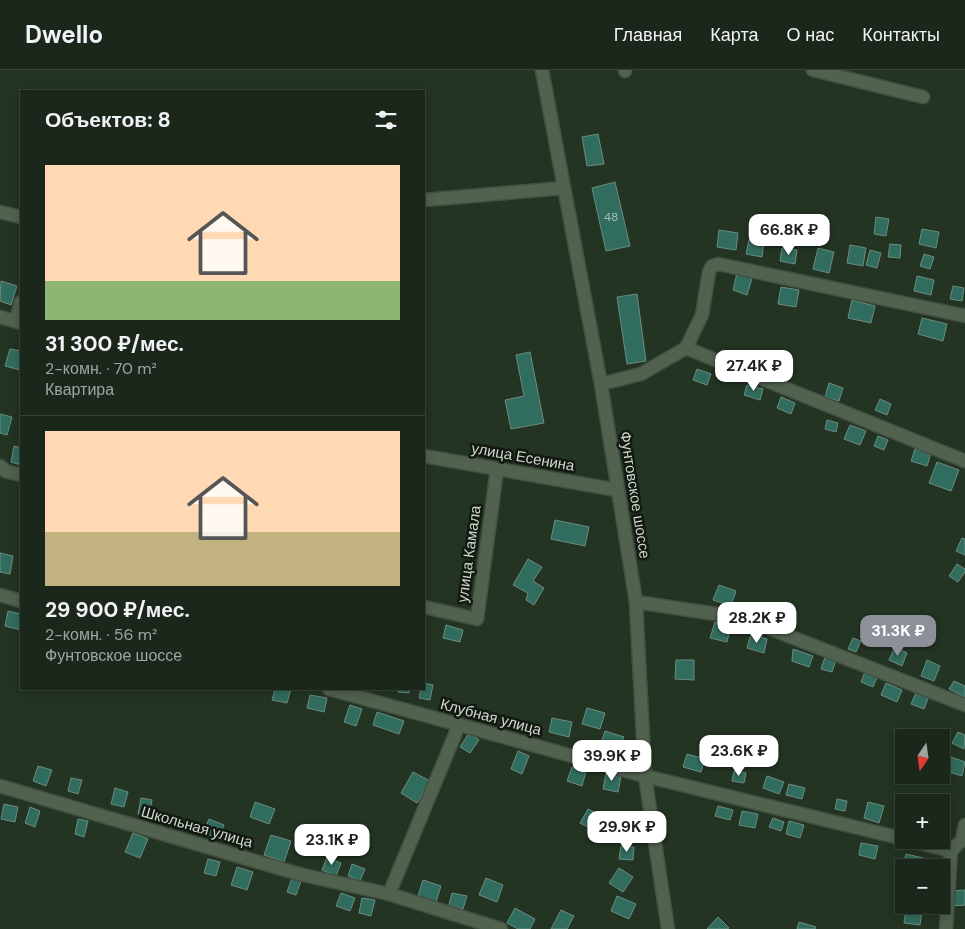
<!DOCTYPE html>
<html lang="ru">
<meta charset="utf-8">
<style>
body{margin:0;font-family:"DM Sans",sans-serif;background:#273327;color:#f1f3f6;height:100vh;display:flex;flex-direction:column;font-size:19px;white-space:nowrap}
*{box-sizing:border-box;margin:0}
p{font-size:16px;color:#9fa5a2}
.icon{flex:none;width:28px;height:28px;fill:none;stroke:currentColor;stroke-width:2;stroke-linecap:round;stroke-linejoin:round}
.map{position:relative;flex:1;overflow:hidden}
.drawer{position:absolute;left:20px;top:20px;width:405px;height:600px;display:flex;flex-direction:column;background:#1a271a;border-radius:0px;box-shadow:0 2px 12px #0003,0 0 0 1px #384439}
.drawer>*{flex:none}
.needle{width:32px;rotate:193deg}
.fabs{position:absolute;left:895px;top:659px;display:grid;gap:10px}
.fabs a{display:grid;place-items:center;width:55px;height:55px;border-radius:0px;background:#1a271a;box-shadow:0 2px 12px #0003,0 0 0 1px #384439;font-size:25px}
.price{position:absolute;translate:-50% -42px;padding:0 11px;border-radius:10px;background:#fff;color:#222;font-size:16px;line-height:32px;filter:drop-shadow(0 1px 2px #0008)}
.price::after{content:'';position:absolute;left:50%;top:30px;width:15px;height:11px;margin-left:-8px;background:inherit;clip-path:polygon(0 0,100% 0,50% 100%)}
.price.selected{background:#8c9099;color:#fff}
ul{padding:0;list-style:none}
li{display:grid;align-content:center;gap:10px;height:265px;padding:0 25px}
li+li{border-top:1px solid #384439}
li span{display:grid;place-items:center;height:155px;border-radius:0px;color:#555}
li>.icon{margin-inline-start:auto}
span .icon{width:90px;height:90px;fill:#fffc;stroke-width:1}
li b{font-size:21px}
h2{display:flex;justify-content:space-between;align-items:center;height:60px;padding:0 25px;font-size:21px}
header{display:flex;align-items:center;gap:30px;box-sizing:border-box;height:70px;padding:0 25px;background:#1a271a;border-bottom:1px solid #384439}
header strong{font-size:24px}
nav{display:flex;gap:28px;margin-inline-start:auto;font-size:18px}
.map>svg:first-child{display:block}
</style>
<header>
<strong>Dwello</strong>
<nav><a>Главная</a><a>Карта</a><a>О нас</a><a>Контакты</a></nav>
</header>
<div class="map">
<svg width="965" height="859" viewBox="0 0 965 859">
<rect width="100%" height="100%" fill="#233423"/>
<g fill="#316d5e" stroke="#6c8b81">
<polygon points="598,64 604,94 587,96 582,67"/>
<polygon points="615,112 630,176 606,181 592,118"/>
<polygon points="876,147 889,149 886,166 874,164"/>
<polygon points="922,159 939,162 936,178 919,174"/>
<polygon points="719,160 738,163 736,180 717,177"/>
<polygon points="749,170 764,172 762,187 746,184"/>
<polygon points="890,174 901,175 900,188 888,187"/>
<polygon points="850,175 866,178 863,196 847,193"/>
<polygon points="782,178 797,180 795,194 780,191"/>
<polygon points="818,178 834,182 829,203 813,199"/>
<polygon points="870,180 881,183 877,198 866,195"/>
<polygon points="924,184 934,187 930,199 920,196"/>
<polygon points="737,203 752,208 747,225 733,220"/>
<polygon points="917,206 934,210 931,225 914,221"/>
<polygon points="1,211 17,216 11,235 0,231"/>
<polygon points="953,216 964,218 962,231 950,229"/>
<polygon points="781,217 799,220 796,237 778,234"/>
<polygon points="637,224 646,291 627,294 617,227"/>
<polygon points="852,230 875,236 871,253 848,248"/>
<polygon points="922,248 947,254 943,271 918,264"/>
<polygon points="10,279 21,281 20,300 5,296"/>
<polygon points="530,282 544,353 511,359 505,330 524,326 516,285"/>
<polygon points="762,287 784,295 779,307 757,299"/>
<polygon points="697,299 711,304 707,315 693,310"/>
<polygon points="829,313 843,318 839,331 825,327"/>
<polygon points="747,315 763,319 760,330 744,325"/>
<polygon points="781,327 795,333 791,344 777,338"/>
<polygon points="880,329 891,334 887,345 875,340"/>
<polygon points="0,344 12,347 7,365 0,363"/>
<polygon points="827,350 838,353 836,362 825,359"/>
<polygon points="850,355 866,361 860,375 844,369"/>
<polygon points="878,366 888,370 884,380 874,376"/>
<polygon points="14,376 21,378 21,395 11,392"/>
<polygon points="915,379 931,383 927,396 911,391"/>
<polygon points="937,392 959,400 951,421 929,413"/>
<polygon points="555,450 589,457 585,476 551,469"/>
<polygon points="962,468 965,469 965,485 956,481"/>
<polygon points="0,483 13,486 10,504 0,502"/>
<polygon points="528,489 542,497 533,511 544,518 534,535 526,530 528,523 513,515"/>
<polygon points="957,494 965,499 965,502 958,512 949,506"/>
<polygon points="719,515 736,521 731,536 713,530"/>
<polygon points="775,539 791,546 786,557 770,549"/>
<polygon points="8,541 21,544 21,560 5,556"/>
<polygon points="715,552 731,556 727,572 710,568"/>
<polygon points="446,555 463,560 460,572 443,568"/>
<polygon points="751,564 767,569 764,583 747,578"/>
<polygon points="853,568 861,571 856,582 848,579"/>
<polygon points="895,577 907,583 902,596 889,590"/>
<polygon points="793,579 813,586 809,597 792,591"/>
<polygon points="825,587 836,590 832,602 821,599"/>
<polygon points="676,590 694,590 694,610 675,609"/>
<polygon points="927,590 940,596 934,611 921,606"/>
<polygon points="865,602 877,607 873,617 861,612"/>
<polygon points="954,611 965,616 965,627 949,619"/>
<polygon points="424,613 433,615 430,630 419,628 421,619 424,619"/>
<polygon points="886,613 902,620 897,632 881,625"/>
<polygon points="275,619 291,619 287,633 272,630"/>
<polygon points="399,619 409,619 409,623 398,622"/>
<polygon points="917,621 929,626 924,639 911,634"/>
<polygon points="310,625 327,628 324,642 307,638"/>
<polygon points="350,635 362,639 356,656 344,652"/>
<polygon points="587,638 605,643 600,659 582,654"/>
<polygon points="377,642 404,651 399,664 373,655"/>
<polygon points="552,648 572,652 569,667 549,662"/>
<polygon points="605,661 624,667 619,682 600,676"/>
<polygon points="958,662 965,665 964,679 952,673"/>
<polygon points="469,663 479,670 470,683 460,677"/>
<polygon points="518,681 529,686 522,704 511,699"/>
<polygon points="687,684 705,689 701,702 683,697"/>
<polygon points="951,687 965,692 962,706 946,701"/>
<polygon points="38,696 52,700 46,716 33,711"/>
<polygon points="572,697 586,701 582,716 567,711"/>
<polygon points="734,701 746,703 744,713 732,711"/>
<polygon points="413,702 430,711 417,733 401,723"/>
<polygon points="606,703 621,706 618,722 603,719"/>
<polygon points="767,706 784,712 779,724 763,718"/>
<polygon points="71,708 82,710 78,724 68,721"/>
<polygon points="789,714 805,718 802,729 786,725"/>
<polygon points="115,718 128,722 124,737 111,734"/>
<polygon points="141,728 152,730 149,746 138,744"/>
<polygon points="837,729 847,731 845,741 835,739"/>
<polygon points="255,732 275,739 269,754 250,747"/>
<polygon points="868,732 884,736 879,753 864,748"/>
<polygon points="4,734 18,737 15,752 1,749"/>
<polygon points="718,736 733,740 730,750 715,746"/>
<polygon points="30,737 40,741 35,757 25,753"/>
<polygon points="588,739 602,746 594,760 580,753"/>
<polygon points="742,741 758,744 755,758 739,755"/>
<polygon points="773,748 784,752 781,761 769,757"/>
<polygon points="78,749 88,751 84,767 75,764"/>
<polygon points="209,749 224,755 218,769 203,763"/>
<polygon points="789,751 804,755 800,768 786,764"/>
<polygon points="941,755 946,756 943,769 941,769"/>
<polygon points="133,763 148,769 140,788 125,782"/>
<polygon points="271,765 291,771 284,792 264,785"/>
<polygon points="861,773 878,776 875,789 859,785"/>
<polygon points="621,776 634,777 633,790 619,789"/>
<polygon points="906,784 923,788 920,798 903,796"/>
<polygon points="327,787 341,793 336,806 322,800"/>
<polygon points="208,789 220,792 216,806 204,803"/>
<polygon points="352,794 365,799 360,811 348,806"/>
<polygon points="237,797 253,802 247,820 231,815"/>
<polygon points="619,798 633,807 623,822 609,813"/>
<polygon points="292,808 301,811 296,825 287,822"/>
<polygon points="486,808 503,815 497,832 479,825"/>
<polygon points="423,810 441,816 436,832 418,826"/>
<polygon points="965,820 965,835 952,836 951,821"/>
<polygon points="341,823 355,828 350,841 336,836"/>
<polygon points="452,823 467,826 463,839 449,835"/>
<polygon points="617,826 636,834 629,849 611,841"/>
<polygon points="362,828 375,830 371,846 359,843"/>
<polygon points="515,838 535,849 530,859 518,859 507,853"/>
<polygon points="906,839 922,841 920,855 904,853"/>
<polygon points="561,840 574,846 567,859 551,859"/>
<polygon points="718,847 729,858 727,859 707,859"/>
<polygon points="799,852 816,857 815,859 797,859"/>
</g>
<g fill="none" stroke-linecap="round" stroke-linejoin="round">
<defs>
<g id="minor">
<polyline points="542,0 601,314 636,532 645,706 668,859"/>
<polyline points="625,0 625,1"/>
<polyline points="813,0 923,27"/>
<polyline points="424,130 564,118"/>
<polyline points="0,142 21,147"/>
<polyline points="0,247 21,253"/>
<polyline points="16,251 21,232"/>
<polyline points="686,278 702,245 709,202 712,196 718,194 965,246"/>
<polyline points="601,314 641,304 686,278 965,391"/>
<polyline points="424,386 617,420"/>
<polyline points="0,396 5,401 21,405"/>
<polyline points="0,525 21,531"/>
<polyline points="636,532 743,548 965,635"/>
<polyline points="424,537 477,549 497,399"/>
<polyline points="329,619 645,706 904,769"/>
<polyline points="0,716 299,804 389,824 501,859"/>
<polyline points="907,770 951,781"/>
<polyline points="389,824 459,655"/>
<polyline points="946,859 951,781 962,770 965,755"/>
</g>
</defs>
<use href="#minor" stroke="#435042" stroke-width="15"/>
<use href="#minor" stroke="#51624f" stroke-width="12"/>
</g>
<g text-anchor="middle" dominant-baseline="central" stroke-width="5" stroke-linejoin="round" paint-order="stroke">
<g font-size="12" fill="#a8beb2">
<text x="611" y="147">48</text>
</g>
<g font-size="15" fill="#cfd9ce" stroke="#121911">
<text transform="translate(523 387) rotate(10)">улица Есенина</text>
<text transform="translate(635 425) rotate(81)">Фунтовское шоссе</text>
<text transform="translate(469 484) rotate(-82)">улица Камала</text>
<text transform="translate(491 647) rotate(15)">Клубная улица</text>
<text transform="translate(197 757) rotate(16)">Школьная улица</text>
</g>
</g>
</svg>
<div class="fabs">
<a><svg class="needle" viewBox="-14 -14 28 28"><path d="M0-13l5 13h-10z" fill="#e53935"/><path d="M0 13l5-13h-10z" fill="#9fa5a2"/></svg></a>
<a>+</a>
<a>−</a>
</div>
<b class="price" style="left:789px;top:186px">66.8K ₽</b>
<b class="price" style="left:754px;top:322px">27.4K ₽</b>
<b class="price" style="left:757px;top:574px">28.2K ₽</b>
<b class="price selected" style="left:898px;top:587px">31.3K ₽</b>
<b class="price" style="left:739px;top:707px">23.6K ₽</b>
<b class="price" style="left:612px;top:712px">39.9K ₽</b>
<b class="price" style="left:627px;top:783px">29.9K ₽</b>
<b class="price" style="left:332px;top:796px">23.1K ₽</b>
<section class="drawer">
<h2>Объектов: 8<svg class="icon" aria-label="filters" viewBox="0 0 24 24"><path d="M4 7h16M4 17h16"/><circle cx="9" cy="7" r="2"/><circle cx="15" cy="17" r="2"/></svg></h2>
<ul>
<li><span style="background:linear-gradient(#ffd9b3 75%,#8fb573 0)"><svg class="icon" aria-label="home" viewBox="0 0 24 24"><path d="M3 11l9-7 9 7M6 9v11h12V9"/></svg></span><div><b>31 300 ₽/мес.</b><p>2-комн. · 70 m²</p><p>Квартира</p></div></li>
<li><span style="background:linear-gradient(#ffd9b3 65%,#c2b280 0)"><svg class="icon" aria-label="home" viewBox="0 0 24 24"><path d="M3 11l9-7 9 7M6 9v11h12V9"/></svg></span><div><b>29 900 ₽/мес.</b><p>2-комн. · 56 m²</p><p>Фунтовское шоссе</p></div></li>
</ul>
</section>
</div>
